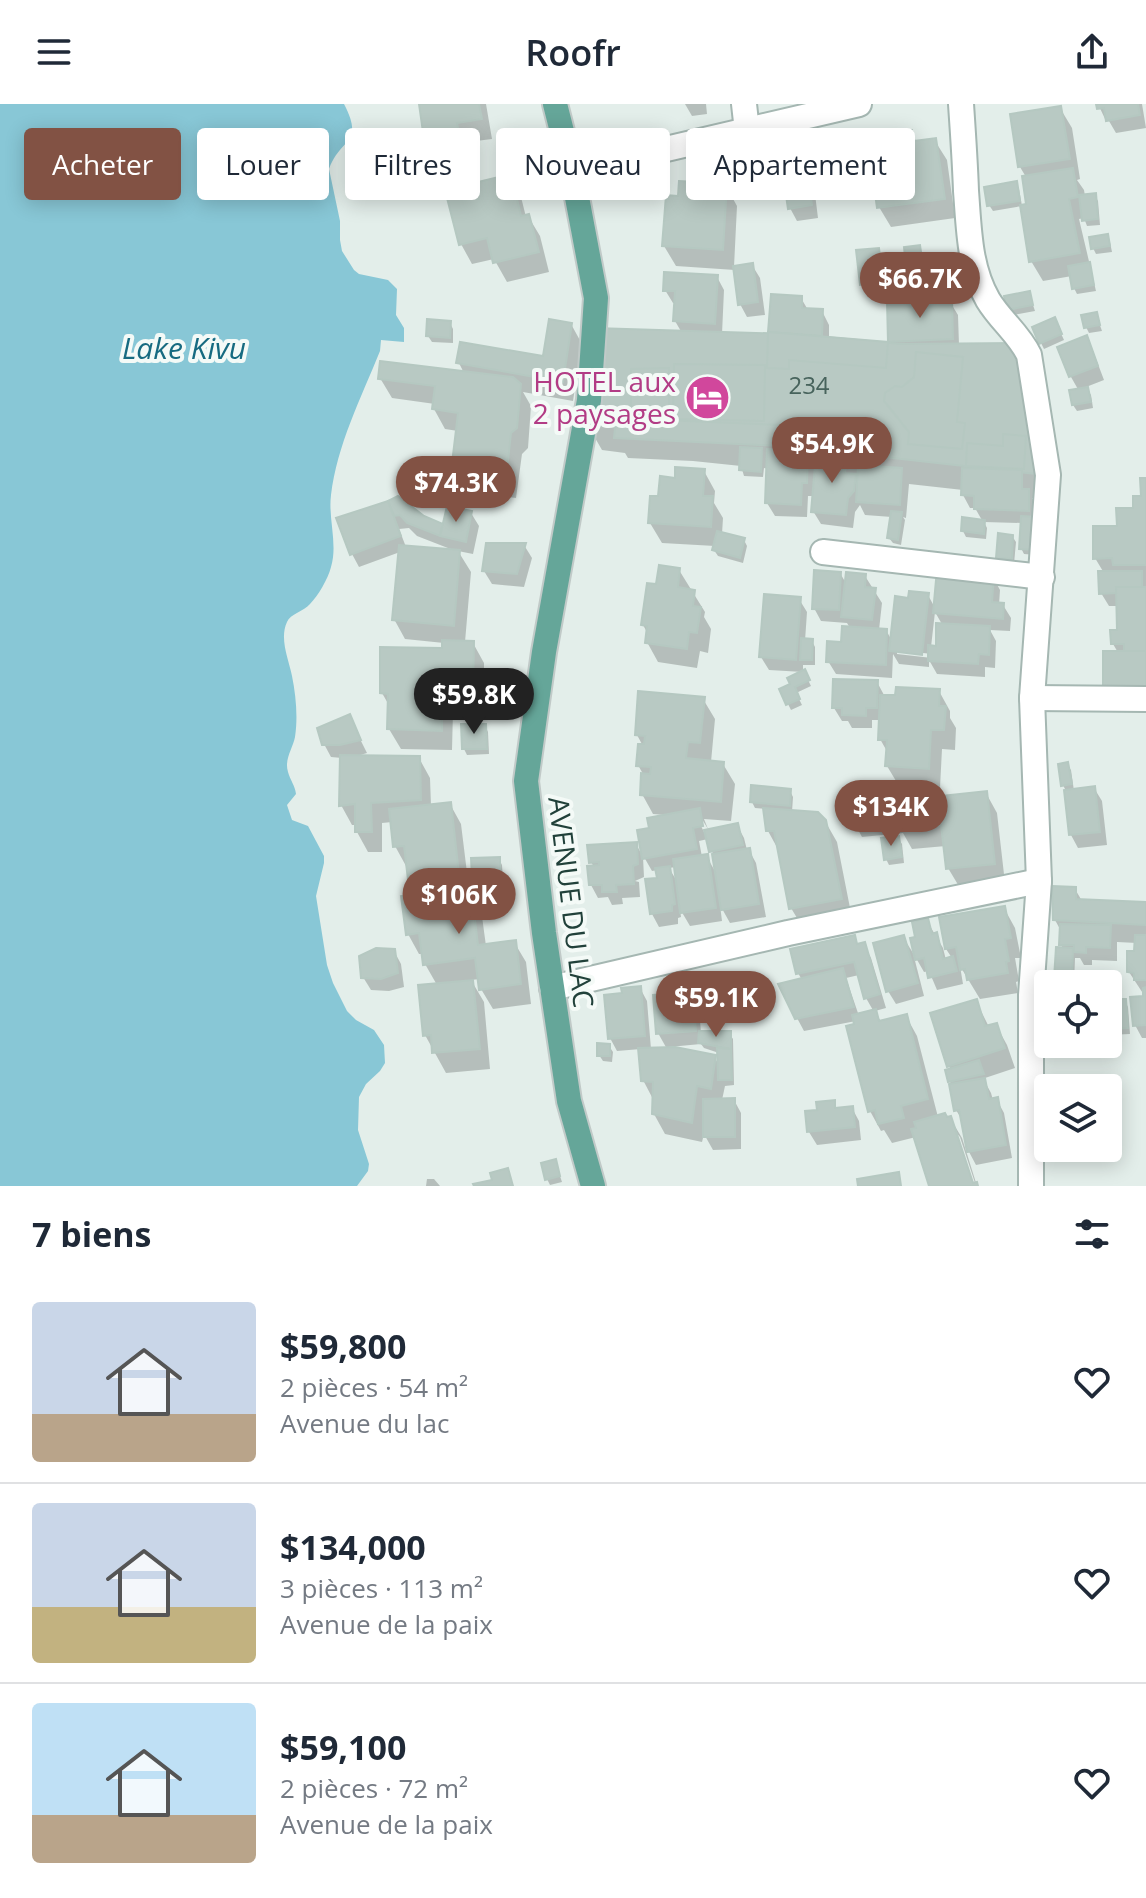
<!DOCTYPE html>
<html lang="fr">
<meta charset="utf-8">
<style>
body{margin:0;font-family:"Open Sans",sans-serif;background:#f6f6f7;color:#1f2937;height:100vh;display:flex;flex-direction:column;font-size:30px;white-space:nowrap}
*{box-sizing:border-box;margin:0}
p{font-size:26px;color:#747a83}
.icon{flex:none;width:44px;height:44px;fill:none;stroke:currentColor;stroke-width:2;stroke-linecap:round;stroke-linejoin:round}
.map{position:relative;height:1082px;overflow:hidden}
.side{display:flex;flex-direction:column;background:#fff;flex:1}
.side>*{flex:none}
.guide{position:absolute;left:24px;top:24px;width:1098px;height:72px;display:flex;gap:16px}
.buttons{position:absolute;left:1034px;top:866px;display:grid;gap:16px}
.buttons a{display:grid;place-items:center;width:88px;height:88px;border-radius:8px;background:#fff;box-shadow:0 4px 20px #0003;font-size:40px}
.price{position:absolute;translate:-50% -68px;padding:0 18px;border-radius:28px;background:#825244;color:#fff;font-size:26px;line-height:52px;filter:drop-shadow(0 2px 4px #0008)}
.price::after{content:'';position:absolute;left:50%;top:48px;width:24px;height:18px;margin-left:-12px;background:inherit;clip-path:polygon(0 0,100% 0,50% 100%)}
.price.active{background:#222;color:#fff}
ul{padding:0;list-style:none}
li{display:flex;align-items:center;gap:24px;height:200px;padding:0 32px}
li+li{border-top:2px solid #e0e1e3}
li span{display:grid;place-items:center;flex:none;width:224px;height:160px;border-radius:8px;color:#555}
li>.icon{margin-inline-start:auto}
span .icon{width:96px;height:96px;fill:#fffc;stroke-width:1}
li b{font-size:34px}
h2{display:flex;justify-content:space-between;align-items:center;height:96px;padding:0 32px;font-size:34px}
.tag{padding:0 28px;border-radius:8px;background:#fff;box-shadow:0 4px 20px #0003;font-size:28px;line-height:72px}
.tag.active{background:#825244;color:#fff}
header{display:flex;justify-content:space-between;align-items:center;height:104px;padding:0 32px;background:#fff;font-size:36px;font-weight:600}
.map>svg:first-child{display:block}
</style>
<header><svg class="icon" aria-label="menu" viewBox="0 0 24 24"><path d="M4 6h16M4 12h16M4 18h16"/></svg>Roofr<svg class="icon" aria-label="share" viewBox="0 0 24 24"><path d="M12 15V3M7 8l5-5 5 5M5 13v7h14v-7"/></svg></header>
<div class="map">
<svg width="1146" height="1082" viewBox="0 0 1146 1082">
<rect width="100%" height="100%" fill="#e3eeea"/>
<path fill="#88c7d6" d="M0,0H344C365,40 340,34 329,65L340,117V136L342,147L354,166L359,170L388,176L397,185L396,211L404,224V238L381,236L380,247C361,294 337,341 331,391C328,415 338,440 331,463C328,475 318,492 310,500C304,507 290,510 287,518C279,535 289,556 292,572C296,592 298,613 295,633C293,644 284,655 288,668C290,676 295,681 296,690L287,701L292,716L308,722L324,752V759L316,792L327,861L333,879L347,907L356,916L374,926L384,941L385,959L380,967L366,980L359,993L358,1026L369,1060L368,1067L357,1082H0Z"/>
<g fill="#0003" fill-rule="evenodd">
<polygon points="421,0 486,0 492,35 468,38 472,64 440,68 428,49"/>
<polygon points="685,0 706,0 707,10 692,12"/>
<polygon points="1098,0 1142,0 1146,24 1116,29 1109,17 1106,17"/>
<polygon points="1060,4 1072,24 1080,75 1077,76 1084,86 1085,92 1095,92 1098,97 1100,121 1087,122 1084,114 1079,115 1096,187 1077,190 1074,184 1072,172 1043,177 1031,157 1026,73 1020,63"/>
<polygon points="911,28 917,39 935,37 947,56 955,114 891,123 879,103"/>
<polygon points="806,69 814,82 818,114 797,117 790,104"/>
<polygon points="510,73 521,93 526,113 528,112 540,132 549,168 507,178 494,155 472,160 461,140"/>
<polygon points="1016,79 1019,85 1022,102 993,107 989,101"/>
<polygon points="726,82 737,102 734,163 752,161 760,174 765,211 747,213 740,200 735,166 676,162 664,142 680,94"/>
<polygon points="1107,132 1110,138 1112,148 1096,150 1093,144"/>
<path d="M919,143L926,156L927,164L936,177L938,191L918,194L910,181ZM930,175H934L936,188L932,189Z"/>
<polygon points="878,146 885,159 889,191 870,194 862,180"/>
<polygon points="717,173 724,186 722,230 773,231 770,227 801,194 808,206 822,207 829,221 829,235 892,241 890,237 950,198 958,211 959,241 1035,267 1060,397 1032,394 1036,400 1037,451 1024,450 1021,444 1022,419 984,418 987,424 986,435 966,433 963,427 983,418 975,404 970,404 963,391 963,386 909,380 906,414 903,413 905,416 901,441 893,439 889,434 892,413 865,411 860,401 855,408 853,424 821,420 813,407 814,392 808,392 807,413 775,412 767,399 768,365 764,364 763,373 744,372 741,362 693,357 628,354 625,349 602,346 587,320 682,229 675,217 676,199 673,199 665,186"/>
<polygon points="1029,189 1035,207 1013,211 1009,206"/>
<polygon points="1096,210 1102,227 1089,229 1086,223"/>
<polygon points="450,219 453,225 453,239 432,238 428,232"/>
<polygon points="571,220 582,240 573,297 523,288 531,302 528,344 522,350 516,394 465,388 453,368 458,327 445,325 434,305 435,300 392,294 380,274 464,269 459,259 544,254"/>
<polygon points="1057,221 1064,236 1044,245 1041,239"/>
<polygon points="1086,234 1093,247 1104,276 1086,283 1091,291 1093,304 1077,307 1073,301 1079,287 1071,273 1059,244"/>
<polygon points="704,367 715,387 714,399 723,414 722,430 744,436 747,442 743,459 718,452 714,446 715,442 662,439 650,419 660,394 677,376"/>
<polygon points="1146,376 1146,596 1113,540 1119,529 1119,502 1109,502 1101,489 1104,469 1095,454 1135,406 1143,394"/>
<path d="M398,394L423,413L444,422L471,409L479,422L473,450L458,447L471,468L465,538L473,539L484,559V608L453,607L452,646L401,645L389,625L390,603L382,589L444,546V539L405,535L394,515L400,448L359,463L352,450L338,415ZM409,424L417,432L453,446L406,443L399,425Z"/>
<polygon points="1012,432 1016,438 1014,460 1002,459 998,453"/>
<polygon points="524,441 532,454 524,483 492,480 484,467"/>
<polygon points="679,466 705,508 704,513 711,525 708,549 700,547 697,564 658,558 647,538 648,530 643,521"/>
<path d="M840,469L847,481L865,472L882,499L879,526H886L892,537L910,496L928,491L935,504L993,473L1000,486L999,501H1003L1011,514L1010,527L990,526L996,537L995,564L985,563V573L937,570L929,556V563L899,560L893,550L892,574L836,570L828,557L842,540L850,524L847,519L821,517L814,504ZM935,508L943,522L938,544L931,543ZM897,546L932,550V554L897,550Z"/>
<polygon points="799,495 807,508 805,537 812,537 815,543 815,561 803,561 803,566 811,582 796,589 802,601 791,606 781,586 793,581 803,568 769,566 761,553"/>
<polygon points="877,578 884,591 897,594 939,587 950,607 950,614 956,624 955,646 942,645 940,684 899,682 887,662 888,649 880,635 881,616 872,616 872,624 852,624 848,617 842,617 834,604"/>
<path d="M703,595L715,615L711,658L723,660L735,680L731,717L704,715L708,725L700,712L697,714L704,728L737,721L744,734L747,746H749L756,759L766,813L730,819L720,801L722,817L690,822L680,805L681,813L678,814V820L659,823L652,810L659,776L658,766L652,767L644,753L651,726L665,711L653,710L642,690L643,670L638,661L643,642L637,631ZM708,735L714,753L716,769L707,753H702L699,737ZM676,763L678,779L669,764Z"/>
<polygon points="349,613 367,649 357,652 419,654 430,674 431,702 450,700 461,720 469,785 481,805 486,842 514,838 526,858 531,900 493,905 481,885 480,875 471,876 484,898 490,965 446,969 425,931 437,881 425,860 424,850 419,850 408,830 419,791 410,775 406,762 395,742 392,718 382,719 382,748 368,748 357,728 357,721 352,721 341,701 342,654 331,653 324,640"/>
<polygon points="485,622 488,628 489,650 467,651 464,645"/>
<polygon points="1067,661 1071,666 1074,687 1094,684 1102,697 1107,741 1078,744 1071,731 1066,687 1063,681"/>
<polygon points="790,687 793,693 792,708 825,717 837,738 852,814 803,824 791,804 779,747 768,727 766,705 755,704 752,698"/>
<polygon points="986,689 997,709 1005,779 960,784 948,764 946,742 912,745 903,729 862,733 855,720 853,703"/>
<polygon points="898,734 902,740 904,759 889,761 886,755"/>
<polygon points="636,740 643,753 644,773 635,777 639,778 640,793 622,794 623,800 612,801 608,793 598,794 591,781 594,763 591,758"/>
<polygon points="499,755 502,761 503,777 477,778 474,772"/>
<polygon points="1075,785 1082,797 1146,800 1146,934 1142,934 1135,921 1146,894 1129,868 1136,850 1137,839 1117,838 1117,857 1092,856 1092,861 1084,861 1080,854 1075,854 1074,880 1059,880 1056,874 1064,846 1061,841 1061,827 1055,816"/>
<polygon points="1004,804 1015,824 1021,854 1015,854 1019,877 1016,878 1018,889 980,895 960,862 963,880 937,886 929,867 924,868 916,854 917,834 927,817 943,844 946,856 952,854 946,845"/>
<path d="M854,833L859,842L864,841L871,854L886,904L875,907L881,918L906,912L917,932L938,1013L946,1015L950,1014L962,1034L977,1082H976L960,1033L954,1026L971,1082H931L916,1033L892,1039L884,1026L881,1027L870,1007L856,917L804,927L797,914L802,876L798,869ZM859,871L866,894L874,908L859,912L846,874Z"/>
<polygon points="903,833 913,849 924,892 896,900 888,887"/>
<polygon points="394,847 401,860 404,883 389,887 371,886 363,873"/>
<path d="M640,884L647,897L651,945H667L658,929L691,890L699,903L701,929H729L733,935L734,981L725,982L722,996H734L741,1009V1045L713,1046L704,1030L702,1038L665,1030L654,1010V997L643,976L641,945L617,947L610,934L624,891ZM701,940L704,944L719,949L720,962L714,953L669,943Z"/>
<polygon points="976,897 989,923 996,921 1007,941 1015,964 985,974 984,976 991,989 993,996 997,996 1004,1009 1012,1054 976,1061 968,1046 964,1019 956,1006 950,977 951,966 949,962"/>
<polygon points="1108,897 1125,897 1128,903 1130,930 1108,931 1108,937"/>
<polygon points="609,942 613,948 612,958 603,957 599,951"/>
<polygon points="833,998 838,1006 852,1004 859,1017 861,1036 817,1041 809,1028 819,1008"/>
<polygon points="555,1057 562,1078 550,1081 547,1075"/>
<polygon points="427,1075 434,1075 440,1082 426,1082"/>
</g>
<g fill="#b8c9c3" stroke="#b5c8c1" stroke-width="2">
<polygon points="419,0 479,0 482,15 457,19 462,44 426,49"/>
<polygon points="1096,0 1138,0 1140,11 1106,17 1104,4 1097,5"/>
<polygon points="1061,2 1070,55 1018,63 1010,10"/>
<polygon points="912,26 914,37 936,34 945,95 877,104 867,32"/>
<polygon points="1073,64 1078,93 1069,95 1080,149 1029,158 1020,101 1026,100 1022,72"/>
<polygon points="807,67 812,101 788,105 783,70"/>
<polygon points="511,70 521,112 529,110 539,148 493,159 487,134 459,141 445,86"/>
<polygon points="679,77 727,80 723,146 662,142 666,91 678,92"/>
<polygon points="1017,77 1020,97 987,102 984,83"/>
<polygon points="1096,89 1098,115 1082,117 1079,91"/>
<polygon points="1108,130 1110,142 1091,145 1089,133"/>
<polygon points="920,141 923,162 930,161 932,179 908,181 904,143"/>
<polygon points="879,144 883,178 860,181 856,146"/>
<polygon points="1090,158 1094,181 1072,185 1068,162"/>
<polygon points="753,159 758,198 738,201 733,162"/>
<polygon points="664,168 718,171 715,220 673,217 675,187 663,187"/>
<polygon points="1030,187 1033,201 1007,206 1004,192"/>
<polygon points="771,190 802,192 802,204 823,205 822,232 768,228"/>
<polygon points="952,195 953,235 888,238 887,197"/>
<polygon points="1097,208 1100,221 1084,224 1081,211"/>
<polygon points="1055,213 1062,230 1039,240 1032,223"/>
<polygon points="427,215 451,217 450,234 426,232"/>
<polygon points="549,215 572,219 563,278 456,259 460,238 543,252"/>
<polygon points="594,224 793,230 901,240 1021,239 1046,371 585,320"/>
<polygon points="768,228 888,238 886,264 789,256 789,265 767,264"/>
<polygon points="1087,231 1098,262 1069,273 1057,243"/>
<polygon points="916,248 963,253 957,318 965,319 962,345 908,340 909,328 884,297 885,289 895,282 902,283 914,273"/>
<polygon points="380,257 513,273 521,280 517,324 511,329 506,375 451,368 458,309 432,305 435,282 378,275"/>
<polygon points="674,260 765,261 764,317 673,315"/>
<polygon points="669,264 669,306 631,306 631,265"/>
<polygon points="1088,283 1091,298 1072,301 1069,286"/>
<polygon points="616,314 780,321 782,342 614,334"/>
<polygon points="1003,330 1026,332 1024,365 966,362 967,339 1003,342"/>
<polygon points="740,343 762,344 761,368 739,366"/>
<polygon points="767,345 808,346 807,379 802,379 801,401 765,399"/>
<polygon points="816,349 847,352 845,369 856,370 854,387 848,394 846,411 811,408"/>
<polygon points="858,361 902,364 900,401 856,398"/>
<polygon points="675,363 705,365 703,392 713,392 711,423 648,419 650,392 658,392 660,372 675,374"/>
<polygon points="962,364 1022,366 1022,385 1029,385 1029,407 974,405 974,392 961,391"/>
<polygon points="1140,374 1146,374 1146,461 1113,461 1112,454 1093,455 1093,422 1117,422 1116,404 1133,404 1133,392 1141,392"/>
<polygon points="398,392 424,412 443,420 440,432 407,419 400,411 394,412 388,397"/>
<polygon points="388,397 401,432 350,451 336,414"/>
<polygon points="447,402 472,407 466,438 440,432"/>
<polygon points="891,407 902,408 898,436 887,434"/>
<polygon points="1021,412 1036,413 1035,446 1019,445"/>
<polygon points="962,413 985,416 984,430 961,427"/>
<polygon points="717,427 745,434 740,454 712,446"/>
<polygon points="998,429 1013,431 1012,455 996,454"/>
<polygon points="486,439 526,439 517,470 482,467"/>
<polygon points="399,441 460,446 454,522 392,516"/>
<polygon points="659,461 680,464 678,483 695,486 693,502 701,503 697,529 689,528 687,545 645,539 647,522 641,521 647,479 656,480"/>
<polygon points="937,465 994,471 992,498 1004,499 1003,515 933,509"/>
<polygon points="814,466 841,468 839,506 812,505"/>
<polygon points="1098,467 1142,467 1142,483 1116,483 1116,489 1099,490"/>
<polygon points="846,468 866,470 865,483 876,484 872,516 841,513"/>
<polygon points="1116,483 1146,483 1146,547 1124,547 1124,540 1111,540 1110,526 1117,526"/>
<polygon points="909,487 929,489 922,551 889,547 895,492 908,494"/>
<polygon points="764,490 801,493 796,556 759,553"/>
<polygon points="936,519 990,522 989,551 979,550 978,560 928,557 928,541 936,542"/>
<polygon points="842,522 887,525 886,561 826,558 827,537 841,538"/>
<polygon points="801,534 813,535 812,556 800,556"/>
<polygon points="442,536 474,537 473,588 442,587 442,627 387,625 388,590 380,589 380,543 442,544"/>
<rect x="1103" y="547" width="43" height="36"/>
<polygon points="805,565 810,576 795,583 800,595 786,601 779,585 790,580 787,574"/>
<polygon points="833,575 878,576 877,604 866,604 866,612 842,611 842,604 832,604"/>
<polygon points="896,583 940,585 939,602 946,602 944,626 931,626 929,665 885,662 887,636 878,636 880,591 895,591"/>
<polygon points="638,587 705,593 700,639 688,638 686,654 724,658 721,698 640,691 641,669 650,670 651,663 636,662 638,640 644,640 645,632 635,631"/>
<polygon points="350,610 361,636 340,641 322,641 317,624"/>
<polygon points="461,620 486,620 487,645 462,645"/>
<polygon points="340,651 420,652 421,696 371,699 372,728 355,728 355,700 339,702"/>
<polygon points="1068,658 1072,680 1061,682 1058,660"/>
<polygon points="751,681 791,685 790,702 750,698"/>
<polygon points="1095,682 1100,728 1069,731 1064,686"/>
<polygon points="987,687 995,760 946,765 941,721 899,726 895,697"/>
<polygon points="895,697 897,716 853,720 851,701"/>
<polygon points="451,698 459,770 408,776 404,742 393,743 389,705"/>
<polygon points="700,704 703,722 693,724 697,745 642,755 637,726 649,724 647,714"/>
<polygon points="763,704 818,708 826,716 842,795 789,805 774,727 766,727"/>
<polygon points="738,719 743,741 709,748 704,726"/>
<polygon points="899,732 902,753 884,756 881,734"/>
<polygon points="637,738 638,760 633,762 634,780 616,781 617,788 602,788 602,781 589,781 587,762 599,761 599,758 589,759 587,741"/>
<polygon points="750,744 759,800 721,806 712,750"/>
<polygon points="708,750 716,804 680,809 673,755"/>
<polygon points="500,753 500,771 472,773 471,754"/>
<polygon points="670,762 675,800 672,801 672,807 650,810 645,775 657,774 655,764"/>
<polygon points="1052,782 1076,783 1076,795 1146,798 1146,821 1053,816"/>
<polygon points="471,783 478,841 516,836 521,880 479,886 475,854 423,861 419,829 406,831 401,792"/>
<polygon points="1005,802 1011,834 1005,835 1009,857 1006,858 1008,869 967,876 965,865 960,866 956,843 945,845 939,813"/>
<polygon points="928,814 932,830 937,828 943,855 953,852 957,867 928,874 924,854 915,856 910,834 915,833 912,818"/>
<polygon points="1060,820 1111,821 1110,844 1086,843 1086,849 1074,848 1074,841 1059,841"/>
<polygon points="855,831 857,840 865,838 880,890 864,895 854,858 796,870 790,845"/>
<polygon points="904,831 918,879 886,888 873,839"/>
<polygon points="1135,831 1146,831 1146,876 1134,876 1134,869 1127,868 1127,847 1134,847"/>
<polygon points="1056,843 1073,844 1072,876 1054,875"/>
<polygon points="376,844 395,845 398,869 381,875 361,874 359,852"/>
<polygon points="843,864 854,903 795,915 778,880"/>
<polygon points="473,876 480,945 432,949 431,931 423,932 418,881"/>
<polygon points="641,882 645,932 608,935 604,891 622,889 621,884"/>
<polygon points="1146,883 1146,921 1133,922 1130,893 1143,892 1143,884"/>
<polygon points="693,888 696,927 656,930 653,891"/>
<polygon points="977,895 985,922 997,919 1005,944 947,963 930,909"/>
<polygon points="1108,895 1126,895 1128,924 1108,925"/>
<polygon points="876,905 879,917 907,910 928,995 901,1002 904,1014 878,1020 875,1006 868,1008 846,922 854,920 852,911"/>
<polygon points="699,927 731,927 731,945 698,939"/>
<polygon points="597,939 610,940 610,952 597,952"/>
<polygon points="675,943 716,951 711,985 697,982 692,1019 652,1010 653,978 641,977 638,944"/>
<polygon points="717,944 731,945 732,976 718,976"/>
<polygon points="979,956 984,970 948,978 945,966"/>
<polygon points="985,974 989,995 998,993 1006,1041 967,1048 959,1006 954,1007 949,980"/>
<polygon points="735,994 735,1033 703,1033 703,995"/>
<polygon points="835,996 835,1004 853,1002 855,1023 807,1028 805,1007 817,1006 816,998"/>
<polygon points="945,1009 947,1013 951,1012 973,1079 977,1078 978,1082 929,1082 911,1025 916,1024 914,1018"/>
<polygon points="556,1055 560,1072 545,1076 541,1059"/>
<polygon points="508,1064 513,1082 474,1082 473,1080 492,1076 490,1069"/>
<polygon points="899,1068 901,1082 858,1082 857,1075"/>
</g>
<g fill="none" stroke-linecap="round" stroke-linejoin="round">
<defs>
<g id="minor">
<polyline points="744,0 747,27"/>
<path d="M961,0C963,29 965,58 966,87C969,125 969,163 988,196C1000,216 1019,230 1029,251L1048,371L1032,594L1039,777L1031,891V1082"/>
<polyline points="572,67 859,0"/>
<polyline points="823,448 1042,473"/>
<polyline points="1032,594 1146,595"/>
<polyline points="552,884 788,829 1039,777"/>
</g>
<polyline id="major" points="555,0 572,67 596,194 589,296 544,548 526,677 544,829 569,997 593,1082"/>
</defs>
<use href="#minor" stroke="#a5b7b2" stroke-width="28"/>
<use href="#major" stroke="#c1cac8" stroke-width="28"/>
<use href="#minor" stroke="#fff" stroke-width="24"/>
<use href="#major" stroke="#65a699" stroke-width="24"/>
</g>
<defs>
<symbol id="hotel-disc" viewBox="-11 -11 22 22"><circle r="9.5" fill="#d1479c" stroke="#f4faf7"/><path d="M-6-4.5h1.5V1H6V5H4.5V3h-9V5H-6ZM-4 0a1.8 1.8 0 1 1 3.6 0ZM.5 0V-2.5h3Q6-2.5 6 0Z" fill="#fff"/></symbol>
</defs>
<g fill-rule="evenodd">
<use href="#hotel-disc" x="682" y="268" width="51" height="51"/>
</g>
<g text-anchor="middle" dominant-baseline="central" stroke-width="8" stroke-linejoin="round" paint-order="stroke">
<g font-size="24" fill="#47635c">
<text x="809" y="280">234</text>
</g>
<g font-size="28" fill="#b23c85" stroke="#f4faf7" text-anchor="end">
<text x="676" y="277">HOTEL aux<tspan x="676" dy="32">2 paysages</tspan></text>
</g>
<g font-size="28" fill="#21413a" stroke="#f4faf7">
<text transform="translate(572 798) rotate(83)">AVENUE DU LAC</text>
</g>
<g font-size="30" font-style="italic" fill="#176b81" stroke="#f4faf7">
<text x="184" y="243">Lake Kivu</text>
</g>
</g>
</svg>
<div class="buttons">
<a><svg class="icon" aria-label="locate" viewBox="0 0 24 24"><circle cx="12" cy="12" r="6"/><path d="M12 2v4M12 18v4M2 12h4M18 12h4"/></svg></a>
<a><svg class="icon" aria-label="layers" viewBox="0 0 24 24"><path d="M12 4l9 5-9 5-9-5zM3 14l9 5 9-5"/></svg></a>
</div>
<b class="price" style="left:920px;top:216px">$66.7K</b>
<b class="price" style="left:832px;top:381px">$54.9K</b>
<b class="price" style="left:456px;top:420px">$74.3K</b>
<b class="price active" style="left:474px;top:632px">$59.8K</b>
<b class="price" style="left:891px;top:744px">$134K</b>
<b class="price" style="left:459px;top:832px">$106K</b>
<b class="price" style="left:716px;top:935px">$59.1K</b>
<div class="guide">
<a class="tag active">Acheter</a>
<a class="tag">Louer</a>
<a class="tag">Filtres</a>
<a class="tag">Nouveau</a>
<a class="tag">Appartement</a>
</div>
</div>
<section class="side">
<h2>7 biens<svg class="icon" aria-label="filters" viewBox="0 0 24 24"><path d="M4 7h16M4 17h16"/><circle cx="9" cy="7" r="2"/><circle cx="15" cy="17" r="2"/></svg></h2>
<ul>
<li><span style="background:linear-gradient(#c9d6e8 70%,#b9a48a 0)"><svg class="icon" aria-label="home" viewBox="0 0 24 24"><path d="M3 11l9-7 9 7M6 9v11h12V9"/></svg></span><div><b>$59,800</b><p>2 pièces · 54 m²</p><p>Avenue du lac</p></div><svg class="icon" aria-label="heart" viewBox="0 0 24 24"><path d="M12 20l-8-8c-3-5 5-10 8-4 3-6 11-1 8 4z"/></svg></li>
<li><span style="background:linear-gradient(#c9d6e8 65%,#c2b280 0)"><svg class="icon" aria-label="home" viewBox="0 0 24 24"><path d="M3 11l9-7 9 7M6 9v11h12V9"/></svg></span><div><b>$134,000</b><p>3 pièces · 113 m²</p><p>Avenue de la paix</p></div><svg class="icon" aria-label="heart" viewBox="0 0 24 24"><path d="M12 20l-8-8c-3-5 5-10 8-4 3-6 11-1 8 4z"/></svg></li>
<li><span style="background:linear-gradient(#bfe0f5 70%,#b9a48a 0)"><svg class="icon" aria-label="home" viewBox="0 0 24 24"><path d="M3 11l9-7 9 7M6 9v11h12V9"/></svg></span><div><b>$59,100</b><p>2 pièces · 72 m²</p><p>Avenue de la paix</p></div><svg class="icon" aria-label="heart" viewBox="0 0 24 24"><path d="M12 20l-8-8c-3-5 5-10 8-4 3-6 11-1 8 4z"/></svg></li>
</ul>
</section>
